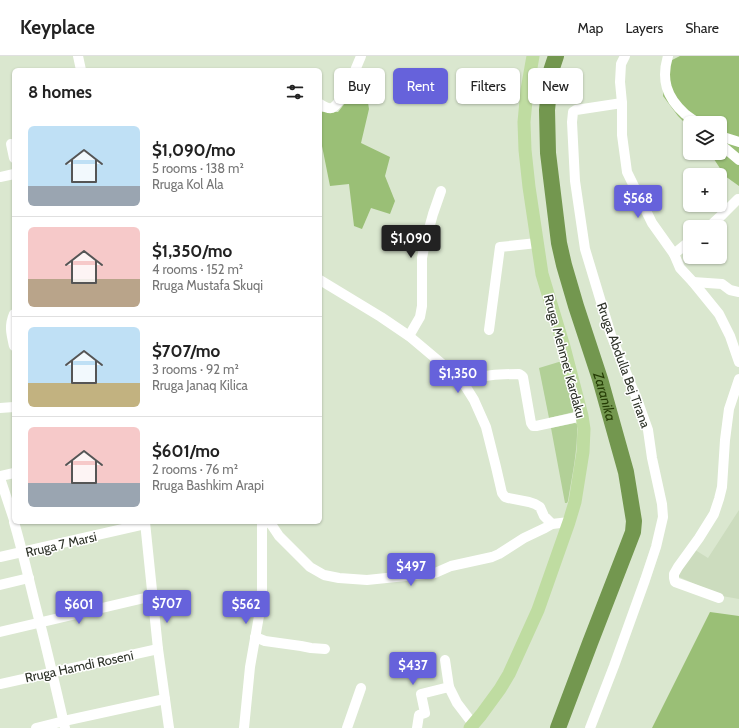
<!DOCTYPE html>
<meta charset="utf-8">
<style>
body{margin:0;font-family:Cabin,sans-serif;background:#f2f2f2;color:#222;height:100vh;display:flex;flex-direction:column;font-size:15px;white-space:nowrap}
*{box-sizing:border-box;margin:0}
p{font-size:13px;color:#767676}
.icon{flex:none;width:22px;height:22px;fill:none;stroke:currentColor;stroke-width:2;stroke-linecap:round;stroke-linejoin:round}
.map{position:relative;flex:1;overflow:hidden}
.panel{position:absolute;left:12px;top:12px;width:310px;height:456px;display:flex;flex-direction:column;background:#fff;border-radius:6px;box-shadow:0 1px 3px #0004}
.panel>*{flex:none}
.guide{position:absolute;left:334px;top:12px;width:345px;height:36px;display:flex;gap:8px}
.buttons{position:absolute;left:683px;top:60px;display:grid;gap:8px}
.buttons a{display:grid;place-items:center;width:44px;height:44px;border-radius:6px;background:#fff;box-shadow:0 1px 3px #0004;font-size:20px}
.price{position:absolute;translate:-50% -34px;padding:0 9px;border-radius:4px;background:#6662db;color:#fff;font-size:13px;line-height:26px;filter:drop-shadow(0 1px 2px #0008)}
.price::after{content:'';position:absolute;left:50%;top:24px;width:12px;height:9px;margin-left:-6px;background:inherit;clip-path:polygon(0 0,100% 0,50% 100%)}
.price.active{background:#222;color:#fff}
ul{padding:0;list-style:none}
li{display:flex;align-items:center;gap:12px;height:100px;padding:0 16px}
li+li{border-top:1px solid #e0e0e0}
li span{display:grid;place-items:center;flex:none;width:112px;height:80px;border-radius:6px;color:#555}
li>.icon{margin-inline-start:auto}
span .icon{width:48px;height:48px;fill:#fffc;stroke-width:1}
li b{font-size:17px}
h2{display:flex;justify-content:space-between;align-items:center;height:48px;padding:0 16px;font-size:17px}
.pill{padding:0 14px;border-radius:6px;background:#fff;box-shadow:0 1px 3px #0004;font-size:14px;line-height:36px}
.pill.active{background:#6662db;color:#fff}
header{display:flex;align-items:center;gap:24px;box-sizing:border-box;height:56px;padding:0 20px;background:#fff;border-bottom:1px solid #e0e0e0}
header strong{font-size:19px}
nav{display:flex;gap:22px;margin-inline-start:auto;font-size:14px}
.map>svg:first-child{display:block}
</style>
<header>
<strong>Keyplace</strong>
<nav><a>Map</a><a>Layers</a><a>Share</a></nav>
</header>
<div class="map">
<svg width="739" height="672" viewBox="0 0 739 672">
<rect width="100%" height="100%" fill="#dae7cf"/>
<polygon fill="#ccdcbe" points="739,454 739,543 722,540 677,520 692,492 708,502"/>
<g fill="#b2d097">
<polygon points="562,305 574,356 549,362 539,312"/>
<path d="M575,367L577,368C578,394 572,420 568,445L567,447H565L551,372Z"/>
</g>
<g fill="#9abf76">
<polygon points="680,0 739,0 739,130 725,120 710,97 720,97 720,67 690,67 690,72 678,60 663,40 668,6"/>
<polygon points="366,34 369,53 361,87 390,101 385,120 395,145 390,158 371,152 362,173 354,170 349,128 330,130 320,80 320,56 338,56 349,42"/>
<polygon points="710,556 739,560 739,672 652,672"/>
</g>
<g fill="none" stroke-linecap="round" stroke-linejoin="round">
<path stroke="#73974f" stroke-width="16" id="s1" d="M556,0L551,15L547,54L548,97L559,187L564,209L576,250L600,323L626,416L634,465L633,476L628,489L590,587L558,672"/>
<g stroke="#fff" stroke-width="10">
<polyline points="78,0 81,14"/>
<polyline points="625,0 621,8 620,26 622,47 622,79 627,116 652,167 674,198 680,212 693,226 719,258 730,280 739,306"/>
<path d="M668,0C661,23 666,41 685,58C689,61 693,64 698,67"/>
<path d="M320,48C323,50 328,53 332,52C343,47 356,12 361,0"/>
<polyline points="720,80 739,86"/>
<polyline points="11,88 14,102"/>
<polyline points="720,88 739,104"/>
<polyline points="0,121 14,118"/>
<polyline points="709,171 723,158 738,143 739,143"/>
<polyline points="674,198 690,185"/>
<polyline points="320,224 381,261 409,280 447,312 454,317 464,328 474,344 486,371 496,411 502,437 505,441 508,442 529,446 535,448 540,451 544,460 552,468"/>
<polyline points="693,226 722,228 730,234 739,236"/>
<path d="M14,258C9,270 11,277 14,290"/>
<polyline points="489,274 500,191 537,187"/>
<polyline points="409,280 420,261 422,250 422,202 425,187 433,158 441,135"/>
<path d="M464,328C478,318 503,318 519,318L522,320L523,321L531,367L533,370H536L582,360"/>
<polyline points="0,352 14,351"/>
<polyline points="0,420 14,417"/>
<polyline points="0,422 14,464"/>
<path d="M14,466C24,500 31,534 40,567C49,602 57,637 65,672"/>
<polyline points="145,466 158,593 169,672"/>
<polyline points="267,466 271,468 279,480 310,511 324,519 339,522 367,524 435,517 451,510 492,501 499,498 524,482 545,472 552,468 569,466"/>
<polyline points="0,501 145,468"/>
<polyline points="0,529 29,522"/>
<polyline points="719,542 675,526 674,522 674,518 678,511 699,482 714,458 719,443 722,431 725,384 729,353 739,323"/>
<polyline points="0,576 153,540"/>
<polyline points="255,581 265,585 301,590 311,592 325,593"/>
<polyline points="0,628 158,593"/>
<polyline points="449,631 457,647 473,668"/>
<polyline points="36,672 64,665 165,643"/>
<polyline points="244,672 250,611 262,543 262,466"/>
<polyline points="347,672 361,632"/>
<polyline points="417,672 419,659 425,657 421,638 449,631 445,604"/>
<polyline points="590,672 614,610 645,524 656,491 663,461 662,448 652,402 648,374 638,346 611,279 585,193 575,125 572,66 573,56 576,54 622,47"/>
</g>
<polyline stroke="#bfdca1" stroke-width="13" points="470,672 481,659 500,633 509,618 538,554 569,466 575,446 583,396 584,373 582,360 564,291 542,218 529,131 525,94 524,66 527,34 533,0"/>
</g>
<g text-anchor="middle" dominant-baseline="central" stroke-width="3" stroke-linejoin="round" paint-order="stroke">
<g font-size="13" fill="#2d3228" stroke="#fff">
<text transform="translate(565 300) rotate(75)">Rruga Mehmet Kardaku</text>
<text transform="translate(624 309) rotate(70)">Rruga Abdulla Bej Tirana</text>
<text transform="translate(61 488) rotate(-13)">Rruga 7 Marsi</text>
<text transform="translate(79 610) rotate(-12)">Rruga Hamdi Roseni</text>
</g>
<g font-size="14" font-style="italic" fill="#243b04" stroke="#fff">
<text stroke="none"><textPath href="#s1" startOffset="349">Zaranika</textPath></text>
</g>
</g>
</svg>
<div class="buttons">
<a><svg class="icon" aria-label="layers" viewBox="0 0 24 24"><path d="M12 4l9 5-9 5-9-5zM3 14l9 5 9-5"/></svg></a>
<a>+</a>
<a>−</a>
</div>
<b class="price" style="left:638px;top:163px">$568</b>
<b class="price active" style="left:411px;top:203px">$1,090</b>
<b class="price" style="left:458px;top:338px">$1,350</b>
<b class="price" style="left:411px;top:531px">$497</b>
<b class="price" style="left:167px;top:568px">$707</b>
<b class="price" style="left:79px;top:569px">$601</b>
<b class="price" style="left:246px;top:569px">$562</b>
<b class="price" style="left:413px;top:630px">$437</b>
<div class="guide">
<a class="pill">Buy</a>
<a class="pill active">Rent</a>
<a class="pill">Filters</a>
<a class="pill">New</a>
</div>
<section class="panel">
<h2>8 homes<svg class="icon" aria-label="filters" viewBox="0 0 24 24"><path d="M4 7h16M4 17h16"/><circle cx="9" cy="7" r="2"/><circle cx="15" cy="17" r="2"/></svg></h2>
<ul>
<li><span style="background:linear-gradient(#bfe0f5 75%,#9aa5b1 0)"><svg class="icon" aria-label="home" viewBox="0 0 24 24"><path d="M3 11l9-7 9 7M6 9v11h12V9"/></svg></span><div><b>$1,090/mo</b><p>5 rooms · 138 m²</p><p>Rruga Kol Ala</p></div></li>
<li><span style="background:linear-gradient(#f6c9c9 65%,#b9a48a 0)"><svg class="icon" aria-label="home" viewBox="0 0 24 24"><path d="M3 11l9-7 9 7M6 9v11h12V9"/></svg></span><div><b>$1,350/mo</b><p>4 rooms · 152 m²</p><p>Rruga Mustafa Skuqi</p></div></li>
<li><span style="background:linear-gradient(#bfe0f5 70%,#c2b280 0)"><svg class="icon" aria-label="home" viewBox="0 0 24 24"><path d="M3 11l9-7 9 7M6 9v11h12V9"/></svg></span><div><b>$707/mo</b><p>3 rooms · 92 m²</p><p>Rruga Janaq Kilica</p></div></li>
<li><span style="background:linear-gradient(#f6c9c9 70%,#9aa5b1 0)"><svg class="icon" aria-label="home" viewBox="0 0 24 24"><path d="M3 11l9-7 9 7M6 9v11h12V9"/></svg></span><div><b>$601/mo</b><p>2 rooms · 76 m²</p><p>Rruga Bashkim Arapi</p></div></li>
</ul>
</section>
</div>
